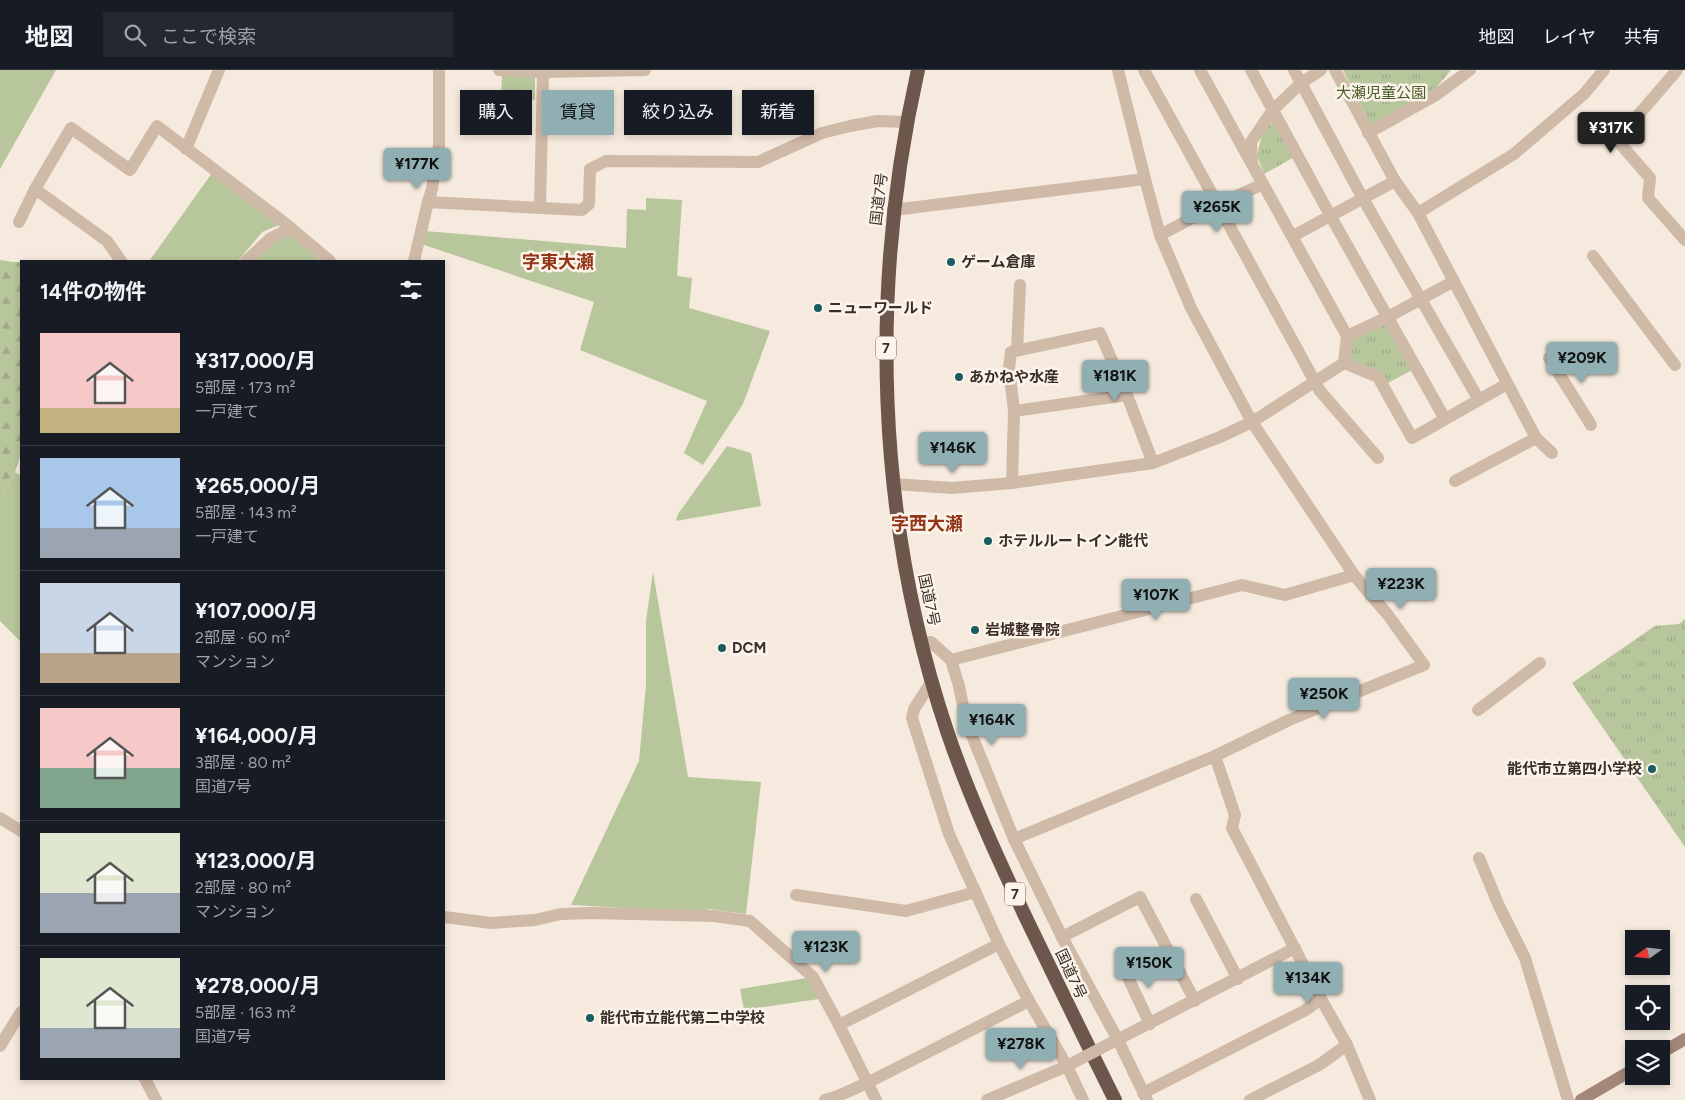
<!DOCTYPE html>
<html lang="ja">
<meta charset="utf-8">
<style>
body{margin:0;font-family:Figtree,"Noto Sans JP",sans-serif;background:#242831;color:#f1f3f6;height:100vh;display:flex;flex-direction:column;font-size:19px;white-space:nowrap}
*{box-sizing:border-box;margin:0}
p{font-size:16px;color:#9ea1a6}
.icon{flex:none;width:28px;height:28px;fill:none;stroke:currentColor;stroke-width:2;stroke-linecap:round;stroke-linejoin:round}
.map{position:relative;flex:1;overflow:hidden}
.drawer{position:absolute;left:20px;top:190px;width:425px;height:820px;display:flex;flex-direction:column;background:#171b24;border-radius:0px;box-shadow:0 2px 8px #0003}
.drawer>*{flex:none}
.guide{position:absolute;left:460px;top:20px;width:475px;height:45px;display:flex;gap:10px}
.needle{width:32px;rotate:255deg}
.buttons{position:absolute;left:1625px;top:860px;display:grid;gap:10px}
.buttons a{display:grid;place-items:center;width:45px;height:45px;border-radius:0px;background:#171b24;box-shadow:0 2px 8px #0003;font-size:25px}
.price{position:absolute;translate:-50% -42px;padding:0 11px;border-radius:5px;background:#90afb3;color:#111;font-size:16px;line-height:32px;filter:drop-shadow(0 1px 2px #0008)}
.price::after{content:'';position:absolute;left:50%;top:30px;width:15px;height:11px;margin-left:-8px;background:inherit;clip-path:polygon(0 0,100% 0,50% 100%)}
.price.selected{background:#222;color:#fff}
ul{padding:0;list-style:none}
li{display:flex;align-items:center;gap:15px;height:125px;padding:0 20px}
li+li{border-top:1px solid #363941}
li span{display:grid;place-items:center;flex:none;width:140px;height:100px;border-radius:0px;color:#555}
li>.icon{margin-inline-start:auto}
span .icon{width:60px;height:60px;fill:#fffc;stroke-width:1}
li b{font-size:21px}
h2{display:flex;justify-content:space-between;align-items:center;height:60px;padding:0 20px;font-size:21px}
.chip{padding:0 18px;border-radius:0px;background:#171b24;box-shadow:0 2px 8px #0003;font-size:18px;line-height:45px}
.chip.selected{background:#90afb3;color:#111}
header{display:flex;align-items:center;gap:30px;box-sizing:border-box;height:70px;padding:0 25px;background:#171b24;border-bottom:1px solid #363941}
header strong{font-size:24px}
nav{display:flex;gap:28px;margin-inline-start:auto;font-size:18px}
.search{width:350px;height:45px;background:#242831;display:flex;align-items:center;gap:12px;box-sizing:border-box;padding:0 18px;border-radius:0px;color:#9ea1a6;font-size:19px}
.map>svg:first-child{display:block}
</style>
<header>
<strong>地図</strong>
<div class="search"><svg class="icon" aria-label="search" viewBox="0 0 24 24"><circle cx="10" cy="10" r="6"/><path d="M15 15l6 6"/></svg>ここで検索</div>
<nav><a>地図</a><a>レイヤ</a><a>共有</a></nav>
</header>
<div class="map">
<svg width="1685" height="1030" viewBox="0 0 1685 1030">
<defs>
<pattern id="forest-firs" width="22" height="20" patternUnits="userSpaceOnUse" patternTransform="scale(1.25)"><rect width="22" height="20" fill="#b8c69b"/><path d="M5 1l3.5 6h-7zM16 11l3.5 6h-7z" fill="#9faa86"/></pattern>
<pattern id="park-tufts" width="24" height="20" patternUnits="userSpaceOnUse" patternTransform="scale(1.25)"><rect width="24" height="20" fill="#b8c69b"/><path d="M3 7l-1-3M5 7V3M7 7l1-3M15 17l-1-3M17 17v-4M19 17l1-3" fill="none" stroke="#9faa86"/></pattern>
</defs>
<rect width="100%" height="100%" fill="#f5eadd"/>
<g fill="#b8c69b">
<polygon points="0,0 56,0 0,99"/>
<polygon points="502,5 535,6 535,30 501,29"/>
<polygon points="212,103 279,155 262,162 238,191 150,190"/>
<polygon points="646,128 682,130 677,206 692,208 689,238 770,261 743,334 703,395 684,383 707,331 580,280 594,232 421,174 425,161 626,178 627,139 646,140"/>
<polygon points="289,163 319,190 318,191 253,191 271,173"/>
<polygon points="727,376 751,383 761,436 676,451 678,444"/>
<polygon points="15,402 21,406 21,572 0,551 0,430"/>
<polygon points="653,502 688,707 761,712 746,844 709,839 699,842 571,835 639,691 646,615 646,551"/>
<polygon points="807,908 819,929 744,940 740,919"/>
</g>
<polygon fill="url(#forest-firs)" points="0,190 13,192 21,192 21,383 15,402 0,430"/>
<g fill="url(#park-tufts)">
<polygon points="1343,0 1451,0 1436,18 1371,55"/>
<polygon points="1276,48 1296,86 1264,104 1257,86 1262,64"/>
<polygon points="1388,251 1414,299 1388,313 1351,290 1348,270"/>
<polygon points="1685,549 1685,777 1572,613 1655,556 1679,554"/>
</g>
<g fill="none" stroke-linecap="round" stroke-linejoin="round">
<g stroke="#cfb9a7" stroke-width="12">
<polyline points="499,0 543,2 645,0"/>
<polyline points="1144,0 1320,321 1378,388"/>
<polyline points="1200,0 1347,266"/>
<polyline points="1251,0 1330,145 1445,349"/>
<polyline points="1294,0 1362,127 1479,330"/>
<polyline points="1335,0 1395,111 1418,143 1536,368 1552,383"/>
<polyline points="1677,0 1617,70 1650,108 1648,128 1685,170"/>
<polyline points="1368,63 1436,25 1470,0"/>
<polyline points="186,79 219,0"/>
<polyline points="1252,91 1251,72 1273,40 1301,13 1321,0"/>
<polyline points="35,119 107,171 121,191"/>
<polyline points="428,132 582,140 589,134 590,99 606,91 758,92 822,63 850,56 878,51 906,52"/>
<polyline points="540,138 543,2"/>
<polyline points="893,140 1145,109"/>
<polyline points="1418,143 1514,84 1584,24 1604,0"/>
<polyline points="19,152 35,119 71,58 130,100 157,56 286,154 330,191"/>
<polyline points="1160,165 1217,135 1263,114"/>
<polyline points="1293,166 1395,111"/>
<polyline points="1593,186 1675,295"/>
<polyline points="246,191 271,168 291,158"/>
<polyline points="414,191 428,132 432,119 439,75 439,0"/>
<polyline points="1017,280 1020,215"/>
<polyline points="1549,288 1591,355"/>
<polyline points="1344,293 1378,307 1412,368 1507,314"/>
<polyline points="1014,341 1127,325"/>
<polyline points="1455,411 1536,368"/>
<polyline points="1012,413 1014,341 1009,298 1011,282 1100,263 1127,325 1153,393"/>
<polyline points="894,414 952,418 1012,413 1153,393 1220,367 1252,352 1344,293 1347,266 1388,247 1454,211"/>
<polyline points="921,572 931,572 951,590 959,616 966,651 1014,769 1062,867 1118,970 1147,1030"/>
<polyline points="951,590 1242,515 1285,525 1354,505"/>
<polyline points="932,611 914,639 912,648 949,764 999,874 1029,931 1067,996 1083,1030"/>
<polyline points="1478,640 1540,593"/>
<polyline points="1215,686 1235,745"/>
<polyline points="0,748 21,761"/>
<polyline points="1014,769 1215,686 1289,650 1424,595 1388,545 1354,505 1252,352 1191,238 1160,165 1145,109 1118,0"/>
<polyline points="1479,788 1499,836 1525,888 1568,1030"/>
<polyline points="796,825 906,841 976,822"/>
<polyline points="1196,829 1238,909"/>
<polyline points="444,847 491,853 535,850 561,844 592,843 714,846 750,851 813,907 839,955 876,1030"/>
<polyline points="1062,867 1140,827 1195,931"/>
<polyline points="1122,895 1150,954"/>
<polyline points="839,955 999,874"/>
<polyline points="1111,973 1295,878"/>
<polyline points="0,976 21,942"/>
<polyline points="145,1009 156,1030"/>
<polyline points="1143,1023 1304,941 1321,929"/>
<polyline points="825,1030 838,1026 867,1013 1029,931"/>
<polyline points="987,1030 1067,996"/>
<polyline points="1250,1030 1319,995 1347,975 1370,1030"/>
</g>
<polyline stroke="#cfb9a7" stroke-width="12" points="1235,745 1232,758 1321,929 1347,975"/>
<g stroke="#a38778" stroke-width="12">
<polyline points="1661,983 1685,969"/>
<polyline points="1581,1030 1634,999"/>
</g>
<path stroke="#6d564b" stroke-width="14" d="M918,0C869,217 876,449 947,661C969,726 998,789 1027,850C1056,910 1085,970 1115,1030"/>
<polyline stroke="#cfb9a7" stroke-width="12" points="1067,996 1109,974"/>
</g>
<g fill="#195c61" stroke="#fcf4ea" stroke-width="2">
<circle cx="951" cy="192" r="5"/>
<circle cx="818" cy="238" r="5"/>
<circle cx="959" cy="307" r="5"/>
<circle cx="988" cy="471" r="5"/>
<circle cx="975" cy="560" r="5"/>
<circle cx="722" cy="578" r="5"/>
<circle cx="1652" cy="699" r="5"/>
<circle cx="590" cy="948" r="5"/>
</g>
<g text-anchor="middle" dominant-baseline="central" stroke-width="5" stroke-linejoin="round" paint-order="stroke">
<g fill="#fcf4ea" stroke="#756962" stroke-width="1">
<rect x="876" y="266.5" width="20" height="23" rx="4"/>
<rect x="1005" y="812.5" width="20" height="23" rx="4"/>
</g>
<g font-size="14" font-weight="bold" fill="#3b2e28">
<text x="886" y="278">7</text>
<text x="1015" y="824">7</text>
</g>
<g font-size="15" fill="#495c29" stroke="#fcf4ea">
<text x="1381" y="23">大瀬児童公園</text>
</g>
<g font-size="15" fill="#3b2e28" stroke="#fcf4ea">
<text transform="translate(879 129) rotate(-83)">国道7号</text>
<text transform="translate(929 530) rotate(78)">国道7号</text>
<text transform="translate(1071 904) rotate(65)">国道7号</text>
</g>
<g font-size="15" font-weight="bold" fill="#3b2e28" stroke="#fcf4ea" text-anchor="start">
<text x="961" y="192">ゲーム倉庫</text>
<text x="828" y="238">ニューワールド</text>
<text x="969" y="307">あかねや水産</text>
<text x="998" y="471">ホテルルートイン能代</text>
<text x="985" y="560">岩城整骨院</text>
<text x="732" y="578">DCM</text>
<text x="1642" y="699" text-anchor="end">能代市立第四小学校</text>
<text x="600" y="948">能代市立能代第二中学校</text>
</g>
<g font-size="18" font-weight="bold" fill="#933518" stroke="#fcf4ea">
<text x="558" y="192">字東大瀬</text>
<text x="927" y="454">字西大瀬</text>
</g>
</g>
</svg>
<div class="buttons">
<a><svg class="needle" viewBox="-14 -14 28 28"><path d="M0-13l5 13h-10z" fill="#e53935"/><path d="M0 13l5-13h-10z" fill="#9ea1a6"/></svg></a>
<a><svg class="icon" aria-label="locate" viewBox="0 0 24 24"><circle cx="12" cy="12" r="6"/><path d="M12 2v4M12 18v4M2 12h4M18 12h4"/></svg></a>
<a><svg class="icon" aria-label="layers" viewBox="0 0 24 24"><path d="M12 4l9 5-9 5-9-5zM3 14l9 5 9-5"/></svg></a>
</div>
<b class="price selected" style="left:1611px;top:84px">¥317K</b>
<b class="price" style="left:417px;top:120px">¥177K</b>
<b class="price" style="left:1217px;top:163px">¥265K</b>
<b class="price" style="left:1582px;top:314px">¥209K</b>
<b class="price" style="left:1115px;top:332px">¥181K</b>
<b class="price" style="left:953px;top:404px">¥146K</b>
<b class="price" style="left:1401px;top:540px">¥223K</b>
<b class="price" style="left:1156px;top:551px">¥107K</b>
<b class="price" style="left:1324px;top:650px">¥250K</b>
<b class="price" style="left:992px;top:676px">¥164K</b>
<b class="price" style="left:826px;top:903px">¥123K</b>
<b class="price" style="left:1149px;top:919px">¥150K</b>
<b class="price" style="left:1308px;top:934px">¥134K</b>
<b class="price" style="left:1021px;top:1000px">¥278K</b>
<div class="guide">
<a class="chip">購入</a>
<a class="chip selected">賃貸</a>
<a class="chip">絞り込み</a>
<a class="chip">新着</a>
</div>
<section class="drawer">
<h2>14件の物件<svg class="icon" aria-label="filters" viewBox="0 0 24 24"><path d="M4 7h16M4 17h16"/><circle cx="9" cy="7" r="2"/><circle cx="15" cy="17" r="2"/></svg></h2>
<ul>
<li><span style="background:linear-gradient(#f6c9c9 75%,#c2b280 0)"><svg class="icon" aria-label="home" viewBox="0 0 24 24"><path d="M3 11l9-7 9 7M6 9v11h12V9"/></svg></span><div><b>¥317,000/月</b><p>5部屋 · 173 m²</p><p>一戸建て</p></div></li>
<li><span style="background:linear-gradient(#a9c7e8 70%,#9aa5b1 0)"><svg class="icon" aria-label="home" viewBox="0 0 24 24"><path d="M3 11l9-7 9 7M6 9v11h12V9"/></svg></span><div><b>¥265,000/月</b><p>5部屋 · 143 m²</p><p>一戸建て</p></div></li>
<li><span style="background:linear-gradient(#c9d6e8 70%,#b9a48a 0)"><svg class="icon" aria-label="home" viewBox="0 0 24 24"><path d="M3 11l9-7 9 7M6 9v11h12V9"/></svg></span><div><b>¥107,000/月</b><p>2部屋 · 60 m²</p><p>マンション</p></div></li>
<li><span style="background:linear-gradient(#f6c9c9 60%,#7fa58c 0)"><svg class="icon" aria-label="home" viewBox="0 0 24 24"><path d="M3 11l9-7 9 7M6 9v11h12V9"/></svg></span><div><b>¥164,000/月</b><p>3部屋 · 80 m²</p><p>国道7号</p></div></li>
<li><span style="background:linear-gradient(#dfe7d0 60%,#9aa5b1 0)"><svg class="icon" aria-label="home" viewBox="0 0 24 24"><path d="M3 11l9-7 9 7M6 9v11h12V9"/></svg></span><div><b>¥123,000/月</b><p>2部屋 · 80 m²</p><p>マンション</p></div></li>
<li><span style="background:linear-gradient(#dfe7d0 70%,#9aa5b1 0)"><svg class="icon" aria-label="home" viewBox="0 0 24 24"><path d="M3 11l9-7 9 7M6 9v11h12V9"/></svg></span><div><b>¥278,000/月</b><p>5部屋 · 163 m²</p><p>国道7号</p></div></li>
</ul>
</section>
</div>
